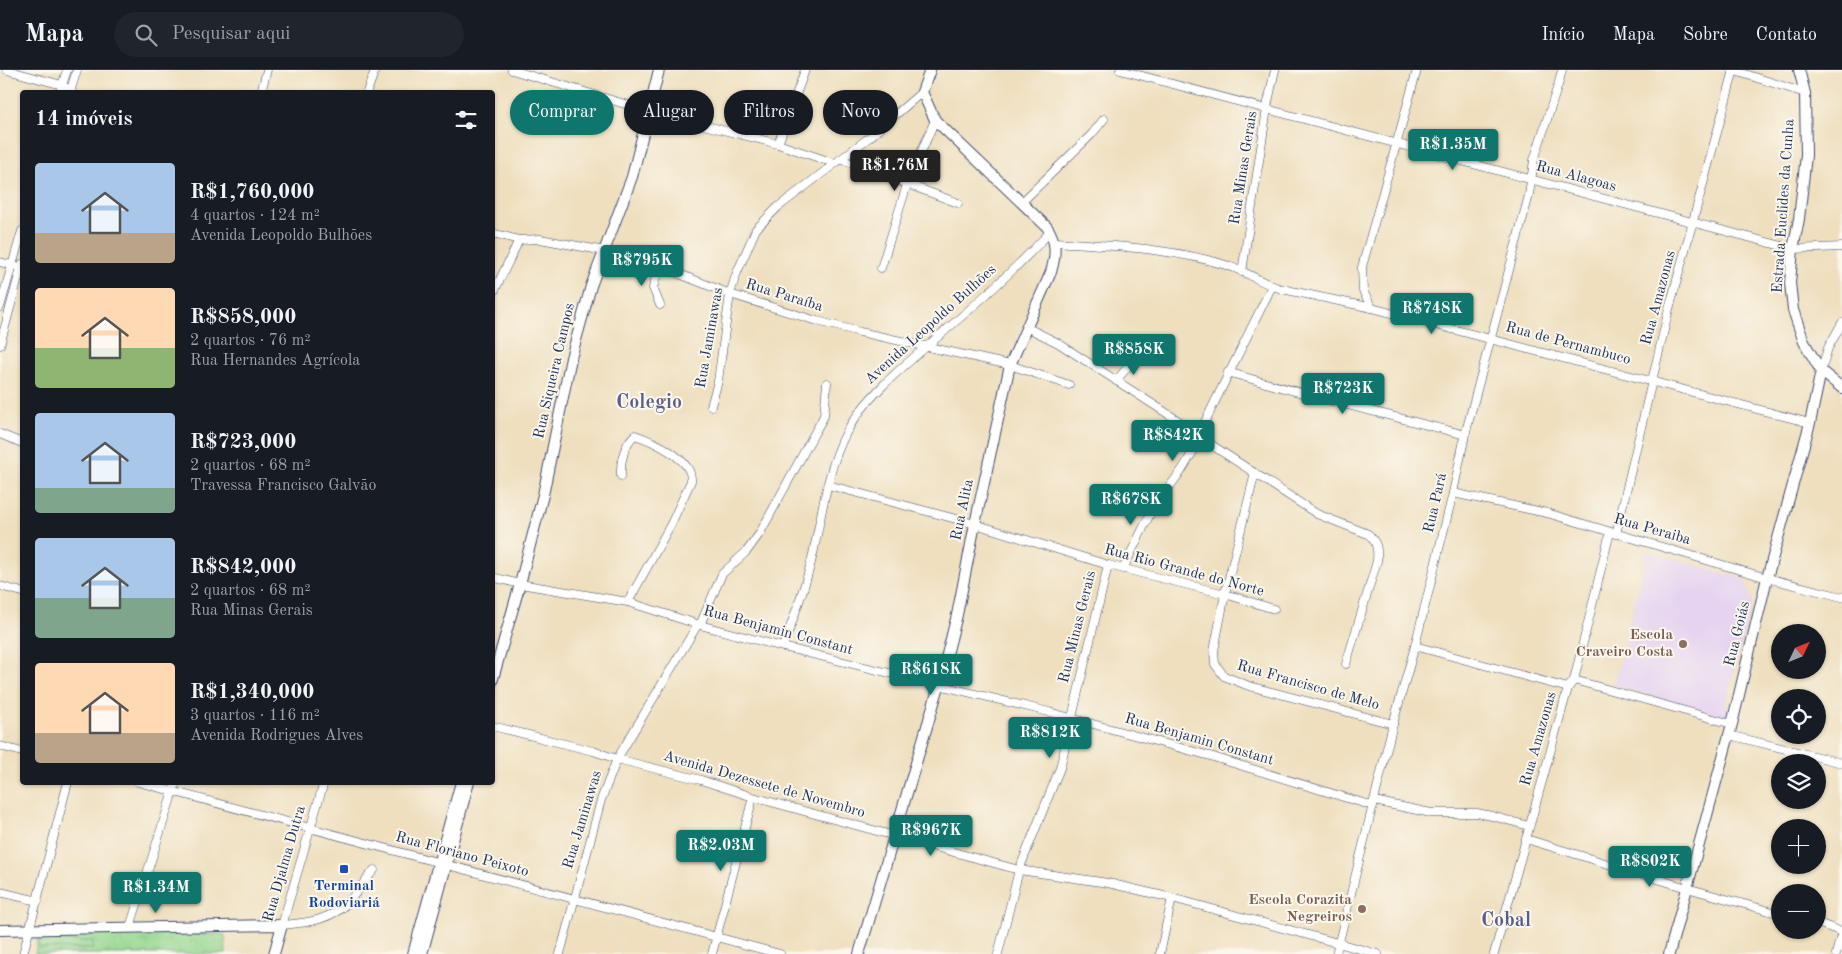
<!DOCTYPE html>
<html lang="pt">
<meta charset="utf-8">
<style>
body{margin:0;font-family:"Old Standard TT",serif;background:#20242c;color:#f1f3f6;height:100vh;display:flex;flex-direction:column;font-size:19px;white-space:nowrap}
*{box-sizing:border-box;margin:0}
p{font-size:16px;color:#9ea1a6}
.icon{flex:none;width:28px;height:28px;fill:none;stroke:currentColor;stroke-width:2;stroke-linecap:round;stroke-linejoin:round}
.map{position:relative;flex:1;overflow:hidden}
.drawer{position:absolute;left:20px;top:20px;width:475px;height:695px;display:flex;flex-direction:column;background:#171b24;border-radius:5px;box-shadow:0 1px 4px #0004}
.drawer>*{flex:none}
.guide{position:absolute;left:510px;top:20px;width:475px;height:45px;display:flex;gap:10px}
.needle{width:32px;rotate:47deg}
.buttons{position:absolute;left:1771px;top:554px;display:grid;gap:10px}
.buttons a{display:grid;place-items:center;width:55px;height:55px;border-radius:50%;background:#171b24;box-shadow:0 1px 4px #0004;font-size:25px}
.price{position:absolute;translate:-50% -42px;padding:0 11px;border-radius:5px;background:#0f766e;color:#fff;font-size:16px;line-height:32px;filter:drop-shadow(0 1px 2px #0008)}
.price::after{content:'';position:absolute;left:50%;top:30px;width:15px;height:11px;margin-left:-8px;background:inherit;clip-path:polygon(0 0,100% 0,50% 100%)}
.price.selected{background:#222;color:#fff}
ul{padding:0;list-style:none}
li{display:flex;align-items:center;gap:15px;height:125px;padding:0 15px}
li span{display:grid;place-items:center;flex:none;width:140px;height:100px;border-radius:5px;color:#555}
li>.icon{margin-inline-start:auto}
span .icon{width:60px;height:60px;fill:#fffc;stroke-width:1}
li b{font-size:21px}
h2{display:flex;justify-content:space-between;align-items:center;height:60px;padding:0 15px;font-size:21px}
.tag{padding:0 18px;border-radius:22px;background:#171b24;box-shadow:0 1px 4px #0004;font-size:18px;line-height:45px}
.tag.selected{background:#0f766e;color:#fff}
header{display:flex;align-items:center;gap:30px;box-sizing:border-box;height:70px;padding:0 25px;background:#171b24;border-bottom:1px solid #363941}
header strong{font-size:24px}
nav{display:flex;gap:28px;margin-inline-start:auto;font-size:18px}
.search{width:350px;height:45px;background:#20242c;display:flex;align-items:center;gap:12px;box-sizing:border-box;padding:0 18px;border-radius:28px;color:#9ea1a6;font-size:19px}
.map>svg:first-child{display:block}
</style>
<header>
<strong>Mapa</strong>
<div class="search"><svg class="icon" aria-label="search" viewBox="0 0 24 24"><circle cx="10" cy="10" r="6"/><path d="M15 15l6 6"/></svg>Pesquisar aqui</div>
<nav><a>Início</a><a>Mapa</a><a>Sobre</a><a>Contato</a></nav>
</header>
<div class="map">
<svg width="1842" height="884" viewBox="0 0 1842 884">
<defs>
<pattern id="park-crowns" width="20" height="18" patternUnits="userSpaceOnUse" patternTransform="scale(1.25)"><rect width="20" height="18" fill="#93d58d"/><path d="M2 6a3 3 0 1 1 6 0M12 15a3 3 0 1 1 6 0" fill="none" stroke="#7eb77c"/></pattern>
</defs>
<rect width="100%" height="100%" fill="#fbf7ec"/>
<filter id="ink" filterUnits="userSpaceOnUse"><feTurbulence type="fractalNoise" baseFrequency=".02" numOctaves="2"/><feDisplacementMap in="SourceGraphic" scale="10" xChannelSelector="R" yChannelSelector="G"/><feConvolveMatrix kernelMatrix="1 2 1 2 8 2 1 2 1" color-interpolation-filters="sRGB"/></filter>
<filter id="wash" filterUnits="userSpaceOnUse"><feTurbulence type="fractalNoise" baseFrequency=".0096" numOctaves="4" result="noise"/><feDisplacementMap in="SourceGraphic" scale="20" xChannelSelector="R" yChannelSelector="G"/><feGaussianBlur stdDeviation="1.12" result="paint"/><feColorMatrix in="noise" values="0 0 0 0 0 0 0 0 0 0 0 0 0 0 0 0 0 1.4 0 .05"/><feComposite in="paint" operator="in"/></filter>
<g filter="url(#wash)">
<rect width="100%" height="100%" fill="#efdfbf"/>
<polygon fill="#e5d3f1" points="1647,481 1743,509 1753,532 1725,634 1729,639 1727,647 1614,615"/>
<polygon fill="url(#park-crowns)" stroke="#578276" points="154,862 225,865 226,884 35,884 38,867"/>
<polygon fill="#93d58d" stroke="#578276" points="39,871 93,871 93,879 39,878"/>
</g>
<g filter="url(#ink)">
<g fill="none" stroke-linecap="round" stroke-linejoin="round">
<defs>
<g id="minor">
<polyline points="7,0 62,15 72,22"/>
<polyline points="512,0 648,41 778,74 834,93"/>
<polyline points="1120,0 1793,179 1842,177"/>
<polyline points="1732,0 1805,23"/>
<polyline points="60,22 67,0"/>
<polyline points="70,22 77,0"/>
<polyline points="261,22 267,0"/>
<polyline points="367,22 375,0"/>
<polyline points="778,74 805,0"/>
<polyline points="840,89 958,133"/>
<polyline points="1022,132 1092,64 1104,49"/>
<polyline points="492,163 519,170 540,169 605,181 659,196 730,224 817,251 860,262 1010,295 1069,315"/>
<path d="M1055,172C1113,176 1173,178 1229,196C1247,202 1263,214 1282,219L1372,238L1810,353"/>
<polyline points="0,192 15,196"/>
<polyline points="659,196 653,218 660,235"/>
<polyline points="881,198 907,115 935,50"/>
<polyline points="1242,202 1268,32 1275,0"/>
<polyline points="492,226 519,170"/>
<polyline points="0,237 22,161"/>
<polyline points="1372,238 1363,221 1362,197 1417,0"/>
<path d="M1026,257L1058,273L1199,364L1201,368L1317,444L1368,464C1377,472 1378,479 1377,491L1346,594"/>
<polyline points="0,275 22,194"/>
<polyline points="1821,301 1828,278 1842,253"/>
<path d="M1228,302C1306,326 1386,344 1465,365"/>
<polyline points="1116,311 1135,288"/>
<polyline points="711,336 718,311 730,224 736,205 756,159 778,137 871,66 922,22"/>
<polyline points="0,364 22,373"/>
<polyline points="1199,364 1272,216"/>
<polyline points="1255,403 1225,524 1214,581 1215,594 1224,606 1249,616 1393,654"/>
<path d="M621,406C620,392 624,374 635,365C653,371 693,389 691,411L671,454L628,532"/>
<polyline points="828,415 975,454 1108,495 1225,524 1274,539"/>
<polyline points="1453,423 1547,443 1767,508 1842,527"/>
<polyline points="1616,464 1668,243 1734,0"/>
<polyline points="1123,499 1152,440 1182,400 1201,368"/>
<polyline points="492,507 520,514 628,532 700,555 783,577 1049,642 1210,686 1373,736"/>
<polyline points="0,516 22,522"/>
<polyline points="700,555 722,504 747,481 760,463 815,362 824,346 827,313"/>
<polyline points="1415,576 1568,618"/>
<path d="M783,577C794,546 806,516 813,484C822,444 827,400 846,363C868,321 919,284 954,253C988,224 1020,194 1050,162"/>
<polyline points="1574,610 1732,654"/>
<polyline points="492,656 593,681 617,689 701,710 753,727 1019,800 1108,813 1172,828 1378,884"/>
<polyline points="1729,665 1842,693"/>
<polyline points="0,676 22,682"/>
<polyline points="138,712 780,884"/>
<path d="M324,712L282,855C307,853 333,850 350,830C359,820 366,809 374,800"/>
<polyline points="1374,731 1431,743 1477,743 1492,746 1529,756"/>
<polyline points="1526,769 1687,818 1780,844"/>
<polyline points="0,822 38,831"/>
<polyline points="1818,853 1842,862"/>
<polyline points="130,857 176,712"/>
<polyline points="23,884 68,712"/>
<polyline points="560,884 601,730 617,689 698,554"/>
<polyline points="712,884 753,727"/>
<polyline points="998,884 1019,800 1060,698 1108,495"/>
<polyline points="1160,884 1172,828"/>
<polyline points="1336,884 1393,654 1415,576 1453,423 1465,365 1529,125 1534,90 1559,12 1562,0"/>
<polyline points="1494,884 1568,618 1574,610 1610,462"/>
<polyline points="1836,884 1842,861"/>
</g>
<g id="tertiary">
<polyline points="1799,0 1805,23 1806,85 1799,149 1793,179 1790,213 1793,240 1804,272 1821,301 1842,318"/>
<polyline points="492,612 520,514 543,425 571,288 591,216 632,107 659,0"/>
<polyline points="0,860 282,855 274,884"/>
<polyline points="413,884 461,712"/>
<polyline points="422,884 469,712"/>
<path d="M859,884L939,616L957,545L975,454L1010,295L1051,202C1056,185 1057,172 1047,157L935,50L922,22L930,0"/>
<polyline points="1669,884 1732,654 1767,508 1810,353 1821,301"/>
</g>
</defs>
<use href="#minor" stroke="#3b496d" stroke-width="9"/>
<use href="#tertiary" stroke="#3b496d" stroke-width="12"/>
<use href="#minor" stroke="#fff" stroke-width="8"/>
<use href="#tertiary" stroke="#fff" stroke-width="10"/>
</g>
</g>
<g fill="#8d6e63" stroke="#fbf7ec" stroke-width="2">
<circle cx="1683" cy="574" r="5"/>
<circle cx="1362" cy="839" r="5"/>
</g>
<rect fill="#1a4fb4" stroke="#fbf7ec" stroke-width="2" x="339" y="794" width="10" height="10" rx="2.5"/>
<g text-anchor="middle" dominant-baseline="central" stroke-width="4" stroke-linejoin="round" paint-order="stroke">
<g font-size="15" fill="#1b2f5e" stroke="#fbf7ec">
<text transform="translate(1244 98) rotate(-81)">Rua Minas Gerais</text>
<text transform="translate(1576 107) rotate(15)">Rua Alagoas</text>
<text transform="translate(1784 136) rotate(-86)">Estrada Euclides da Cunha</text>
<text transform="translate(784 226) rotate(17)">Rua Paraíba</text>
<text transform="translate(1659 228) rotate(-75)">Rua Amazonas</text>
<text transform="translate(931 255) rotate(-42)">Avenida Leopoldo Bulhões</text>
<text transform="translate(710 268) rotate(-80)">Rua Jaminawas</text>
<text transform="translate(1568 274) rotate(15)">Rua de Pernambuco</text>
<text transform="translate(555 301) rotate(-77)">Rua Siqueira Campos</text>
<text transform="translate(1436 433) rotate(-77)">Rua Pará</text>
<text transform="translate(963 440) rotate(-78)">Rua Alita</text>
<text transform="translate(1652 460) rotate(16)">Rua Peraiba</text>
<text transform="translate(1184 501) rotate(15)">Rua Rio Grande do Norte</text>
<text transform="translate(1078 557) rotate(-76)">Rua Minas Gerais</text>
<text transform="translate(778 561) rotate(15)">Rua Benjamin Constant</text>
<text transform="translate(1738 564) rotate(-76)">Rua Goiás</text>
<text transform="translate(1308 616) rotate(16)">Rua Francisco de Melo</text>
<text transform="translate(1539 669) rotate(-74)">Rua Amazonas</text>
<text transform="translate(1199 670) rotate(16)">Rua Benjamin Constant</text>
<text transform="translate(764 715) rotate(16)">Avenida Dezessete de Novembro</text>
<text transform="translate(583 750) rotate(-73)">Rua Jaminawas</text>
<text transform="translate(462 785) rotate(15)">Rua Floriano Peixoto</text>
<text transform="translate(285 794) rotate(-74)">Rua Djalma Dutra</text>
</g>
<g font-size="15" font-weight="bold" fill="#785e54" stroke="#fbf7ec" text-anchor="end">
<text x="1673" y="565">Escola<tspan x="1673" dy="17">Craveiro Costa</tspan></text>
<text x="1352" y="830">Escola Corazita<tspan x="1352" dy="17">Negreiros</tspan></text>
</g>
<g font-size="15" font-weight="bold" fill="#164399" stroke="#fbf7ec">
<text x="344" y="816">Terminal<tspan x="344" dy="17">Rodoviariá</tspan></text>
</g>
<g font-size="20" font-weight="bold" fill="#585f90" stroke="#fbf7ec">
<text x="649" y="333">Colegio</text>
<text x="1506" y="851">Cobal</text>
</g>
</g>
</svg>
<div class="buttons">
<a><svg class="needle" viewBox="-14 -14 28 28"><path d="M0-13l5 13h-10z" fill="#e53935"/><path d="M0 13l5-13h-10z" fill="#9ea1a6"/></svg></a>
<a><svg class="icon" aria-label="locate" viewBox="0 0 24 24"><circle cx="12" cy="12" r="6"/><path d="M12 2v4M12 18v4M2 12h4M18 12h4"/></svg></a>
<a><svg class="icon" aria-label="layers" viewBox="0 0 24 24"><path d="M12 4l9 5-9 5-9-5zM3 14l9 5 9-5"/></svg></a>
<a>+</a>
<a>−</a>
</div>
<b class="price" style="left:1453px;top:101px">R$1.35M</b>
<b class="price selected" style="left:895px;top:122px">R$1.76M</b>
<b class="price" style="left:642px;top:217px">R$795K</b>
<b class="price" style="left:1432px;top:265px">R$748K</b>
<b class="price" style="left:1134px;top:306px">R$858K</b>
<b class="price" style="left:1343px;top:345px">R$723K</b>
<b class="price" style="left:1173px;top:392px">R$842K</b>
<b class="price" style="left:1131px;top:456px">R$678K</b>
<b class="price" style="left:931px;top:626px">R$618K</b>
<b class="price" style="left:1050px;top:689px">R$812K</b>
<b class="price" style="left:931px;top:787px">R$967K</b>
<b class="price" style="left:721px;top:802px">R$2.03M</b>
<b class="price" style="left:1650px;top:818px">R$802K</b>
<b class="price" style="left:156px;top:844px">R$1.34M</b>
<div class="guide">
<a class="tag selected">Comprar</a>
<a class="tag">Alugar</a>
<a class="tag">Filtros</a>
<a class="tag">Novo</a>
</div>
<section class="drawer">
<h2>14 imóveis<svg class="icon" aria-label="filters" viewBox="0 0 24 24"><path d="M4 7h16M4 17h16"/><circle cx="9" cy="7" r="2"/><circle cx="15" cy="17" r="2"/></svg></h2>
<ul>
<li><span style="background:linear-gradient(#a9c7e8 70%,#b9a48a 0)"><svg class="icon" aria-label="home" viewBox="0 0 24 24"><path d="M3 11l9-7 9 7M6 9v11h12V9"/></svg></span><div><b>R$1,760,000</b><p>4 quartos · 124 m²</p><p>Avenida Leopoldo Bulhões</p></div></li>
<li><span style="background:linear-gradient(#ffd9b3 60%,#8fb573 0)"><svg class="icon" aria-label="home" viewBox="0 0 24 24"><path d="M3 11l9-7 9 7M6 9v11h12V9"/></svg></span><div><b>R$858,000</b><p>2 quartos · 76 m²</p><p>Rua Hernandes Agrícola</p></div></li>
<li><span style="background:linear-gradient(#a9c7e8 75%,#7fa58c 0)"><svg class="icon" aria-label="home" viewBox="0 0 24 24"><path d="M3 11l9-7 9 7M6 9v11h12V9"/></svg></span><div><b>R$723,000</b><p>2 quartos · 68 m²</p><p>Travessa Francisco Galvão</p></div></li>
<li><span style="background:linear-gradient(#a9c7e8 60%,#7fa58c 0)"><svg class="icon" aria-label="home" viewBox="0 0 24 24"><path d="M3 11l9-7 9 7M6 9v11h12V9"/></svg></span><div><b>R$842,000</b><p>2 quartos · 68 m²</p><p>Rua Minas Gerais</p></div></li>
<li><span style="background:linear-gradient(#ffd9b3 70%,#b9a48a 0)"><svg class="icon" aria-label="home" viewBox="0 0 24 24"><path d="M3 11l9-7 9 7M6 9v11h12V9"/></svg></span><div><b>R$1,340,000</b><p>3 quartos · 116 m²</p><p>Avenida Rodrigues Alves</p></div></li>
</ul>
</section>
</div>
